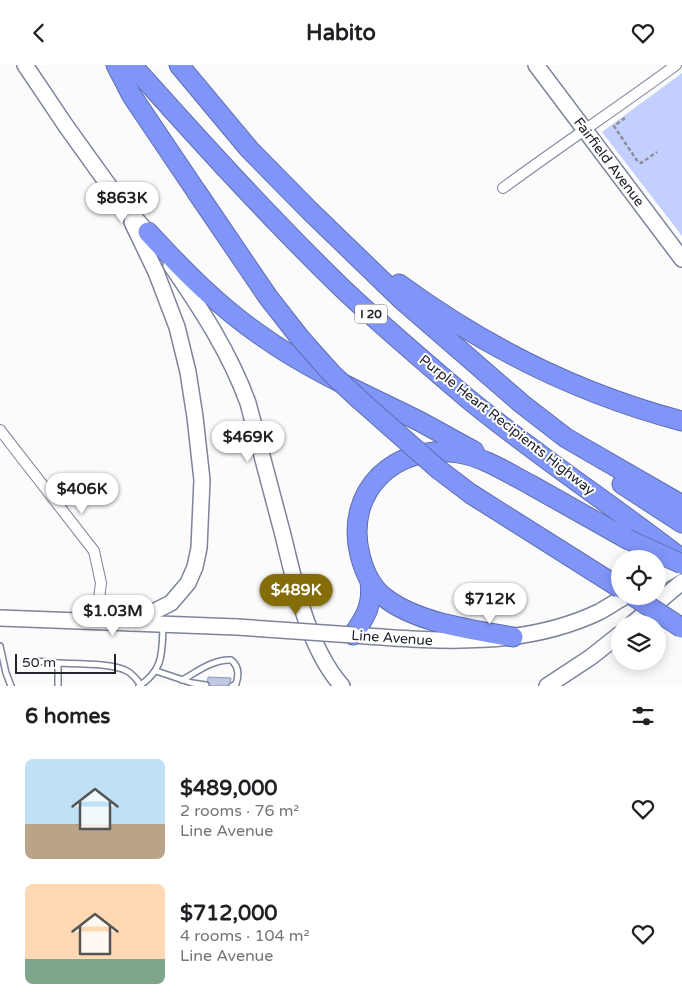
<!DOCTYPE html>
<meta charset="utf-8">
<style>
body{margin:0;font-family:"Varela Round",sans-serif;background:#f6f6f6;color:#202124;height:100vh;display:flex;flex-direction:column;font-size:19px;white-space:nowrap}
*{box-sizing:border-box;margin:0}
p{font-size:16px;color:#757577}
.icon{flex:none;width:28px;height:28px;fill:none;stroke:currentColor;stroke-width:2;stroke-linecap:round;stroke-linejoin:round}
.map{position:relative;height:621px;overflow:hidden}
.sheet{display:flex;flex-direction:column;background:#fff;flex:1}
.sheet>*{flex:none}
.controls{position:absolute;left:611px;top:485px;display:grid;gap:10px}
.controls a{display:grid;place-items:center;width:55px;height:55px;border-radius:50%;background:#fff;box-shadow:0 2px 12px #0003;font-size:25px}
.scale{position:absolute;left:15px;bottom:12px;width:101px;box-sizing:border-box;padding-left:5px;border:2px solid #21232d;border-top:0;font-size:14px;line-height:18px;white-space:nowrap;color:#21232d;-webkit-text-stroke:4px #fff;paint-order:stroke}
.price{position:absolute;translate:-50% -42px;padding:0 11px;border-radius:18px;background:#fff;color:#222;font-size:16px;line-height:32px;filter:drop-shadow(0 1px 2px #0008)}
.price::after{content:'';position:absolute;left:50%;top:30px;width:15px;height:11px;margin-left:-8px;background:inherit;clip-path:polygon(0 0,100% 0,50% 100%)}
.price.current{background:#846c08;color:#fff}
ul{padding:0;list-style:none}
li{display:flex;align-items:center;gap:15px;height:125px;padding:0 25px}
li span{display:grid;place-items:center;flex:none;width:140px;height:100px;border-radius:8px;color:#555}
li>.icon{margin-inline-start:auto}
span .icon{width:60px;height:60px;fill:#fffc;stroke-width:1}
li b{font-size:21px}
h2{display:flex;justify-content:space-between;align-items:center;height:60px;padding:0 25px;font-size:21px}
header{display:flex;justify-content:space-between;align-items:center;height:65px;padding:0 25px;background:#fff;font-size:22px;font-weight:800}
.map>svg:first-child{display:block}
</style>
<header><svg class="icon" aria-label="back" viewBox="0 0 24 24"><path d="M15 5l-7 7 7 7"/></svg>Habito<svg class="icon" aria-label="heart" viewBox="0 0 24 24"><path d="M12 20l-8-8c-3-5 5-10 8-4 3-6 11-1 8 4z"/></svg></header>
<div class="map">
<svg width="682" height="621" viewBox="0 0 682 621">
<rect width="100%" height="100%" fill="#fbfbfb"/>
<polygon fill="#c3cfff" points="682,8 682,171 602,67"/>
<polygon fill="#c1c8e3" stroke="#9097b0" points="208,612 231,613 230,621 207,621"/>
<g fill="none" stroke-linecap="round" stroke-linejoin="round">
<defs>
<g id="lane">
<polyline points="0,581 6,608 11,621"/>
<polyline points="35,596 58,598"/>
<polyline points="156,606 192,618 206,620"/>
<path d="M182,615C197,607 213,594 231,595C239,601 239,610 236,619L232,621"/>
<path d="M58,621V598C76,599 112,598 127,606C133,609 137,615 141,620"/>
<path d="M139,621C164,605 162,587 163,561"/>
</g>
<g id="street">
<path d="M503,123C560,81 619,42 676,0"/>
<polyline points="0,365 94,486 101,518 96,557"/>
</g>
<g id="secondary">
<polyline points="25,0 66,61 117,132 154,175"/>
<polyline points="536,0 682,194"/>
<path d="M171,200C201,244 230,288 248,338C260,382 271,426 283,470C295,519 308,583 342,621"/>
<polyline points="658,513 682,499"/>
<polyline points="0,553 237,562"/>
<polyline points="131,558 171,538 188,518 195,502 199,483 202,415 195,352 188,307 177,262 156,207 132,157"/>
<polyline points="632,559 682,517"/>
<path d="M353,570C436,576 521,584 599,547C608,542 617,536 626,531"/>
<polyline points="547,621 591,592 620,569"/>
</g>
<g id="highway">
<polyline points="116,0 132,31 196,126"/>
<path d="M132,0C200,76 269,152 342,223C382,261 425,297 467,333C536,390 611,439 682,494"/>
<polyline points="179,0 249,84 310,146 401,234 522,339 566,373 682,440"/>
<path d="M148,167C183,205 220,243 263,272C311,306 365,329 417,355C436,365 455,376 474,386"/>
<path d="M399,219C485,282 579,329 682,356"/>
<polyline points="622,419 682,458"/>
<path d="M353,570C366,551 373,540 370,516"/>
<path d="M513,572C474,565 416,558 384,532C371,522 364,506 360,490C344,426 395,378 458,388C484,392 508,408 531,420C563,438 595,456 627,474"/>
</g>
</defs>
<use href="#lane" stroke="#7d849c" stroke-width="8"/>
<use href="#street" stroke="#7d849c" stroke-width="12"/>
<use href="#secondary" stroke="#7d849c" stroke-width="18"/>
<use href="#highway" stroke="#5f6db1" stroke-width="21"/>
<polyline stroke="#8e8f94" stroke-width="2.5" stroke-dasharray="4 2.5" stroke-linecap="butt" points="625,53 614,61 638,97 641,98 657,87"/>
<use href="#lane" stroke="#fff" stroke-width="5"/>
<use href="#street" stroke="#fff" stroke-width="10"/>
<use href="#secondary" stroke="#fff" stroke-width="15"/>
<use href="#highway" stroke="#8095f8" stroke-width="19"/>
<defs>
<polyline id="secondary-bridge" points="237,562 353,570"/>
<g id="highway-bridge">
<polyline points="196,126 268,232 300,273 332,309 360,335 438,404 471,429 620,523"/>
<polyline points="627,474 682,499"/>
<polyline points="633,531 682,563"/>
</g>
</defs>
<use href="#secondary-bridge" stroke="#7d849c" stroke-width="18" stroke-linecap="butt"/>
<use href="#highway-bridge" stroke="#5f6db1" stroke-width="21" stroke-linecap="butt"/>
<use href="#secondary-bridge" stroke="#fff" stroke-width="15"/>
<use href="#highway-bridge" stroke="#8095f8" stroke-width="19"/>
</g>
<g text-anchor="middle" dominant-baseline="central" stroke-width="4" stroke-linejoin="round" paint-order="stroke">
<rect fill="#fff" stroke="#64656c" stroke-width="1" x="355" y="239.5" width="32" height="19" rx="4"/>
<g font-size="12" font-weight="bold" fill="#21232d">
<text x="371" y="249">I 20</text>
</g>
<g font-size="14" fill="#21232d" stroke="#fff">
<text transform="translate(609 97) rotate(53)">Fairfield Avenue</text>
<text transform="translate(507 360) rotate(38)">Purple Heart Recipients Highway</text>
<text transform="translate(392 573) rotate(4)">Line Avenue</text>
</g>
</g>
</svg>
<div class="controls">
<a><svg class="icon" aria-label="locate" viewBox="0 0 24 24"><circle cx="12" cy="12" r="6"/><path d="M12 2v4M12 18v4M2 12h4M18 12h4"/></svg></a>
<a><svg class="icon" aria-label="layers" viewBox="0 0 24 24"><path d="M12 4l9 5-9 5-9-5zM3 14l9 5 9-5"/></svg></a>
</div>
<div class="scale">50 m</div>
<b class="price" style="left:122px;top:159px">$863K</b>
<b class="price" style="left:248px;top:398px">$469K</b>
<b class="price" style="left:82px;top:450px">$406K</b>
<b class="price current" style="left:296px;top:551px">$489K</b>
<b class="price" style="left:490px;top:560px">$712K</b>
<b class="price" style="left:113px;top:572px">$1.03M</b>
</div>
<section class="sheet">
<h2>6 homes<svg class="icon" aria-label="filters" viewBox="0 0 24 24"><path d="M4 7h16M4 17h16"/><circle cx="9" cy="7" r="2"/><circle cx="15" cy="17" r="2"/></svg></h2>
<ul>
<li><span style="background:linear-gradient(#bfe0f5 65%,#b9a48a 0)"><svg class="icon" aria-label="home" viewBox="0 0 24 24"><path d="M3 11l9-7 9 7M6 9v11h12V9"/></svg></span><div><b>$489,000</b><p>2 rooms · 76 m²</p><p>Line Avenue</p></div><svg class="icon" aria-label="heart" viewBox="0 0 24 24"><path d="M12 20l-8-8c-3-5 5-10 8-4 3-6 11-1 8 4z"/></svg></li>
<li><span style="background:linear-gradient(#ffd9b3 75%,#7fa58c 0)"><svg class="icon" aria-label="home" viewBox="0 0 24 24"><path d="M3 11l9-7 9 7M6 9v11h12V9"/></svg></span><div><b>$712,000</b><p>4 rooms · 104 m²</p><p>Line Avenue</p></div><svg class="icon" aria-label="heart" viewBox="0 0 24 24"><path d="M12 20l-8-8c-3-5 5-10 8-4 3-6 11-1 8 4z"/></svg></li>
</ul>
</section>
